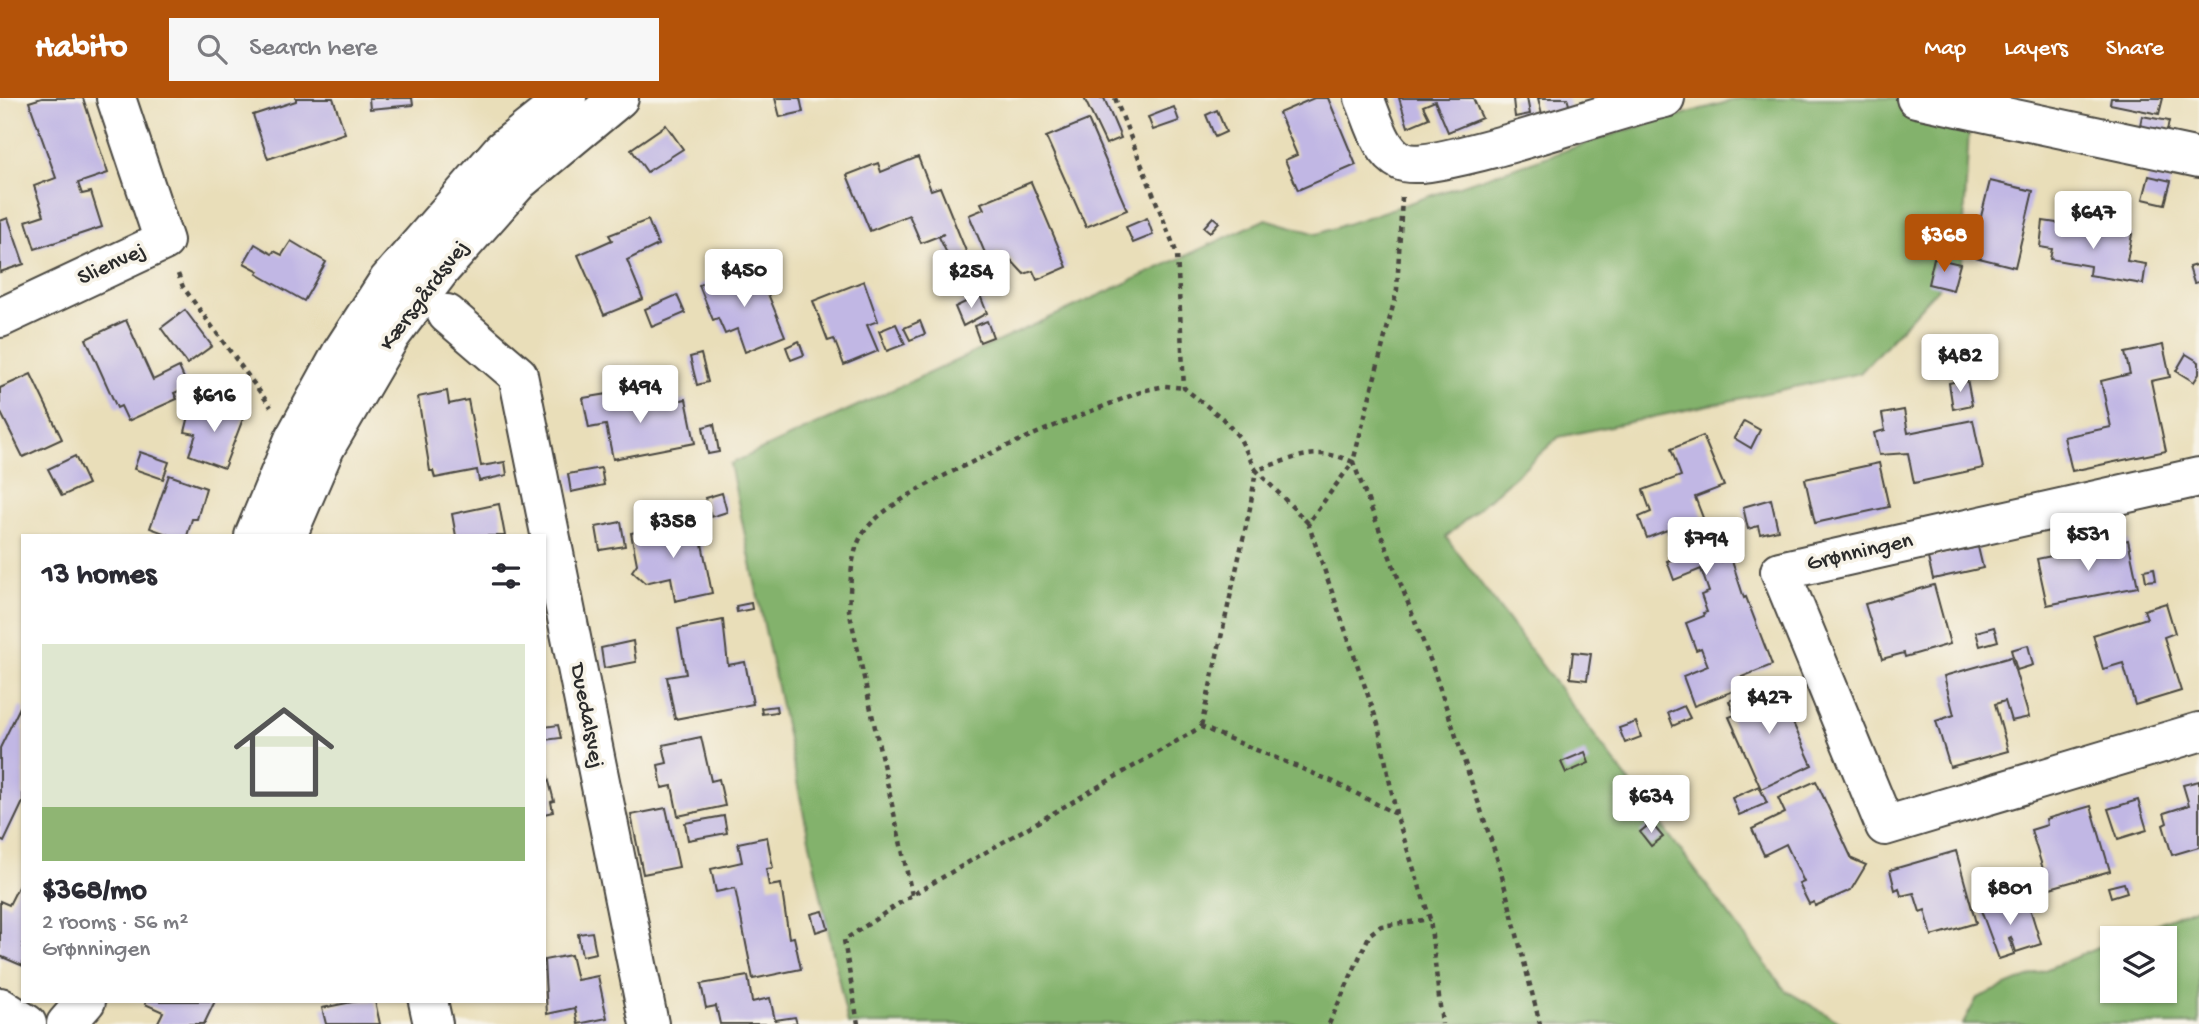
<!DOCTYPE html>
<meta charset="utf-8">
<style>
body{margin:0;font-family:"Gochi Hand",sans-serif;background:#f7f7f7;color:#2b2b33;height:100vh;display:flex;flex-direction:column;font-size:26px;white-space:nowrap}
*{box-sizing:border-box;margin:0}
p{font-size:23px;color:#7c7c81}
.icon{flex:none;width:38px;height:38px;fill:none;stroke:currentColor;stroke-width:2;stroke-linecap:round;stroke-linejoin:round}
.map{position:relative;flex:1;overflow:hidden}
.drawer{position:absolute;left:21px;top:436px;width:525px;height:469px;display:flex;flex-direction:column;background:#fff;border-radius:0px;box-shadow:0 2px 5px #0004}
.drawer>*{flex:none}
.fabs{position:absolute;left:2100px;top:828px;display:grid;gap:14px}
.fabs a{display:grid;place-items:center;width:77px;height:77px;border-radius:0px;background:#fff;box-shadow:0 2px 5px #0004;font-size:35px}
.price{position:absolute;translate:-50% -60px;padding:0 16px;border-radius:7px;background:#fff;color:#222;font-size:23px;line-height:46px;filter:drop-shadow(0 2px 4px #0008)}
.price::after{content:'';position:absolute;left:50%;top:42px;width:21px;height:16px;margin-left:-10px;background:inherit;clip-path:polygon(0 0,100% 0,50% 100%)}
.price.current{background:#b45309;color:#fff}
ul{padding:0;list-style:none}
li{display:grid;align-content:center;gap:14px;height:371px;padding:0 21px}
li+li{border-top:2px solid #e1e1e2}
li span{display:grid;place-items:center;height:217px;border-radius:0px;color:#555}
li>.icon{margin-inline-start:auto}
span .icon{width:126px;height:126px;fill:#fffc;stroke-width:1}
li b{font-size:30px}
h2{display:flex;justify-content:space-between;align-items:center;height:84px;padding:0 21px;font-size:30px}
header{display:flex;align-items:center;gap:42px;box-sizing:border-box;height:98px;padding:0 35px;background:#b45309;color:#fff}
header strong{font-size:33px}
nav{display:flex;gap:38px;margin-inline-start:auto;font-size:24px}
.search{width:490px;height:63px;background:#f7f7f7;display:flex;align-items:center;gap:18px;box-sizing:border-box;padding:0 24px;border-radius:0px;color:#7c7c81;font-size:26px}
.map>svg:first-child{display:block}
</style>
<header>
<strong>Habito</strong>
<div class="search"><svg class="icon" aria-label="search" viewBox="0 0 24 24"><circle cx="10" cy="10" r="6"/><path d="M15 15l6 6"/></svg>Search here</div>
<nav><a>Map</a><a>Layers</a><a>Share</a></nav>
</header>
<div class="map">
<svg width="2199" height="926" viewBox="0 0 2199 926">
<rect width="100%" height="100%" fill="#f7f3e8"/>
<filter id="ink" filterUnits="userSpaceOnUse"><feTurbulence type="fractalNoise" baseFrequency=".0143" numOctaves="2"/><feDisplacementMap in="SourceGraphic" scale="14" xChannelSelector="R" yChannelSelector="G"/><feConvolveMatrix kernelMatrix="1 2 1 2 8 2 1 2 1" color-interpolation-filters="sRGB"/></filter>
<filter id="wash" filterUnits="userSpaceOnUse"><feTurbulence type="fractalNoise" baseFrequency=".00686" numOctaves="4" result="noise"/><feDisplacementMap in="SourceGraphic" scale="28" xChannelSelector="R" yChannelSelector="G"/><feGaussianBlur stdDeviation="1.57" result="paint"/><feColorMatrix in="noise" values="0 0 0 0 0 0 0 0 0 0 0 0 0 0 0 0 0 1.4 0 .05"/><feComposite in="paint" operator="in"/></filter>
<g filter="url(#wash)">
<rect width="100%" height="100%" fill="#e9deb9"/>
<g fill="#83b26c" stroke="#576e4c" stroke-width="2">
<polygon points="1742,0 1913,0 1969,30 1962,164 1860,275 1559,339 1446,439 1785,892 1843,926 848,926 730,366 1266,121 1317,136 1623,33"/>
<polygon points="2199,808 2199,926 1963,926 1977,900 2112,844 2112,892 2165,892 2165,840 2122,840"/>
</g>
<g id="blocks">
<g fill="#c1b7e4">
<polygon points="42,0 83,0 108,75 78,85 82,96 91,94 102,129 35,151 26,123 44,117 34,88 56,80 29,4"/>
<polygon points="296,0 333,0 345,35 268,61 253,17 296,3"/>
<polygon points="369,0 412,0 413,7 370,11"/>
<polygon points="775,0 800,0 803,14 780,19"/>
<polygon points="1084,0 1104,0 1121,40 1106,46"/>
<polygon points="1314,0 1328,0 1356,67 1298,92 1285,62 1297,57 1279,15"/>
<polygon points="1399,0 1473,0 1482,20 1448,34 1435,3 1423,8 1429,20 1408,29"/>
<polygon points="1520,0 1527,0 1530,16 1515,19 1513,1"/>
<polygon points="1538,0 1567,0 1570,10 1542,16"/>
<polygon points="2111,0 2163,0 2159,16 2110,6"/>
<polygon points="1174,9 1179,23 1153,32 1148,19"/>
<polygon points="1217,12 1226,34 1215,39 1206,17"/>
<polygon points="2142,18 2169,23 2166,38 2139,32"/>
<polygon points="1088,22 1127,112 1086,129 1046,39"/>
<polygon points="666,27 683,51 647,74 631,51"/>
<polygon points="918,59 931,92 940,89 970,163 954,170 939,139 944,136 921,145 909,117 870,133 847,77 878,65 881,74"/>
<polygon points="2149,78 2171,83 2165,106 2143,101"/>
<polygon points="1990,83 2033,93 2015,169 1971,158"/>
<polygon points="1031,84 1067,169 1037,182 1033,173 1024,176 1010,161 998,155 987,160 969,117 984,111 981,105"/>
<polygon points="1213,119 1219,124 1210,134 1204,129"/>
<polygon points="8,120 24,166 0,174 0,123"/>
<polygon points="1147,120 1153,137 1133,145 1126,129"/>
<polygon points="648,122 658,147 627,162 643,201 604,217 578,157 612,142 609,137"/>
<polygon points="2043,123 2132,136 2127,163 2146,166 2143,186 2089,177 2090,168 2050,161 2052,151 2040,149"/>
<polygon points="291,143 326,164 304,203 257,176 259,173 244,165 255,146 272,156 274,153 282,157"/>
<polygon points="1934,160 1960,166 1953,192 1928,186"/>
<polygon points="2199,166 2199,184 2194,185 2189,169"/>
<polygon points="758,171 785,238 745,254 737,231 725,236 718,220 713,222 699,187 724,177 726,183"/>
<polygon points="864,183 878,223 867,227 878,253 844,267 834,241 828,243 813,203"/>
<polygon points="677,197 685,215 652,229 645,211"/>
<polygon points="980,197 987,215 963,228 955,209"/>
<polygon points="185,212 212,248 187,266 161,230"/>
<polygon points="126,222 153,282 179,269 188,289 174,295 177,301 128,323 121,308 117,310 86,241"/>
<polygon points="920,223 925,236 910,242 904,230"/>
<polygon points="987,223 993,239 980,244 974,228"/>
<polygon points="896,226 905,246 887,253 879,233"/>
<polygon points="799,243 804,257 791,262 786,249"/>
<polygon points="2163,247 2170,279 2151,283 2166,353 2072,373 2064,339 2111,329 2101,283 2130,276 2125,255"/>
<polygon points="701,256 708,284 697,287 690,259"/>
<polygon points="2186,256 2199,264 2199,276 2194,284 2176,273"/>
<polygon points="31,276 62,341 23,359 0,313 0,290"/>
<polygon points="1967,281 1972,307 1953,311 1949,285"/>
<polygon points="447,293 449,306 468,302 481,368 505,364 507,377 479,383 477,372 435,380 433,373 430,373 418,299"/>
<polygon points="608,296 610,306 632,301 634,312 686,301 695,345 613,361 606,327 589,330 583,300"/>
<polygon points="205,305 244,318 224,370 189,357 196,336 185,334 190,314 202,316"/>
<polygon points="1904,312 1908,335 1973,322 1983,370 1914,385 1908,355 1879,357 1874,335 1885,332 1882,316"/>
<polygon points="1744,323 1760,332 1751,350 1734,340"/>
<polygon points="714,326 719,354 708,356 703,329"/>
<polygon points="1703,338 1724,388 1695,399 1720,464 1731,460 1744,500 1746,499 1772,567 1739,580 1742,590 1694,608 1683,578 1708,568 1701,550 1696,552 1686,525 1704,518 1703,515 1707,514 1701,497 1709,494 1701,471 1674,482 1667,463 1677,460 1667,432 1647,440 1639,419 1651,414 1643,392 1681,378 1671,351"/>
<polygon points="140,354 169,364 163,381 134,371"/>
<polygon points="75,358 88,386 62,398 48,371"/>
<polygon points="1879,365 1889,409 1815,425 1805,381"/>
<polygon points="601,370 604,387 571,394 568,376"/>
<polygon points="169,377 206,390 197,421 192,421 187,438 172,438 150,430"/>
<polygon points="722,395 727,414 711,419 705,400"/>
<polygon points="1771,401 1778,432 1760,436 1758,428 1748,431 1743,409"/>
<polygon points="499,406 505,438 456,438 452,416"/>
<polygon points="621,424 625,448 600,452 596,429"/>
<polygon points="679,425 681,435 699,431 712,495 675,503 671,479 645,485 632,473 637,466 631,435"/>
<polygon points="2128,442 2138,489 2047,507 2037,461"/>
<polygon points="1978,449 1983,470 1933,481 1928,460"/>
<polygon points="2154,470 2156,482 2146,483 2144,472"/>
<polygon points="1934,487 1950,546 1905,559 1904,555 1882,561 1865,506"/>
<polygon points="751,505 752,511 737,514 736,508"/>
<polygon points="2166,505 2175,535 2164,539 2181,593 2135,607 2123,565 2103,571 2093,537 2147,520 2144,512"/>
<polygon points="723,522 728,567 745,564 753,606 675,621 667,579 686,576 678,531"/>
<polygon points="1994,529 1998,543 1980,548 1976,534"/>
<polygon points="633,543 636,564 604,570 601,550"/>
<polygon points="2028,547 2033,567 2017,572 2011,552"/>
<polygon points="1573,554 1591,556 1587,582 1570,580"/>
<polygon points="2011,559 2029,619 2011,623 2005,603 1995,606 2008,653 1950,669 1936,623 1954,617 1944,578"/>
<polygon points="1759,590 1765,603 1792,590 1800,608 1788,614 1812,667 1761,691 1729,619 1735,617 1729,603"/>
<polygon points="776,608 777,614 762,616 761,610"/>
<polygon points="1684,608 1690,620 1673,628 1668,615"/>
<polygon points="20,609 23,610 23,704 4,744 0,742 0,650"/>
<polygon points="1636,624 1641,639 1625,645 1619,630"/>
<polygon points="558,627 561,640 545,642 544,629"/>
<polygon points="701,639 711,683 719,681 725,708 678,718 672,688 662,690 658,667 667,665 663,647"/>
<polygon points="1585,654 1589,665 1566,675 1561,664"/>
<polygon points="545,668 554,703 551,704 553,714 544,716"/>
<polygon points="1816,683 1852,761 1866,767 1851,792 1815,808 1814,804 1809,806 1799,786 1804,784 1786,746 1764,757 1752,731 1785,715 1778,700"/>
<polygon points="2199,683 2199,749 2172,757 2163,727 2167,725 2164,715 2189,707 2183,687"/>
<polygon points="1759,688 1767,705 1739,717 1732,700"/>
<polygon points="2138,702 2147,732 2118,741 2108,711"/>
<polygon points="2091,708 2110,773 2043,792 2037,773 2043,771 2031,732 2047,727 2046,721"/>
<polygon points="666,710 679,769 643,776 631,717"/>
<polygon points="724,718 727,735 688,742 685,725"/>
<polygon points="1651,725 1663,739 1651,748 1640,734"/>
<polygon points="767,739 773,770 766,771 769,788 781,786 789,840 794,839 801,871 753,881 735,790 716,794 711,771 742,764 738,745"/>
<polygon points="1956,753 1976,825 1932,838 1925,812 1920,814 1914,795 1901,798 1899,790 1895,792 1890,772"/>
<polygon points="23,779 23,868 0,858 0,803 9,807"/>
<polygon points="2124,785 2127,794 2111,799 2108,789"/>
<polygon points="2000,801 2003,812 2028,804 2041,846 2016,854 2011,839 2009,840 2014,856 1999,861 1979,807"/>
<polygon points="823,813 828,830 816,834 811,816"/>
<polygon points="592,834 596,855 582,858 578,836"/>
<polygon points="571,857 577,882 598,878 607,920 578,926 575,910 547,916 544,862"/>
<polygon points="748,878 752,904 770,900 775,922 795,919 797,926 720,926 716,908 706,910 701,886"/>
<polygon points="146,903 215,903 204,926 157,926 163,914 145,906"/>
<polygon points="357,903 375,903 380,926 326,926 322,910"/>
</g>
</g>
</g>
<g filter="url(#ink)">
<use href="#blocks" fill-opacity="0" stroke="#484640" stroke-width="2"/>
<g fill="none" stroke-linecap="round" stroke-linejoin="round">
<defs>
<g id="minor">
<path d="M1364,0C1373,20 1380,53 1401,63C1431,78 1619,9 1665,0"/>
<polyline points="1916,0 2199,60"/>
<polyline points="447,216 518,277 649,926"/>
<polyline points="0,220 164,143 116,0"/>
<polyline points="2199,379 1780,473 1885,728 2199,634"/>
<polyline points="254,438 294,341 342,254 388,183 502,52 567,0"/>
<polyline points="287,438 325,350 391,237 441,171 519,83 619,0"/>
<polyline points="428,903 433,926"/>
<polyline points="0,909 27,926"/>
<polyline points="66,926 86,903"/>
</g>
</defs>
<use href="#minor" stroke="#484640" stroke-width="42"/>
<g stroke="#484640" stroke-width="4.5" stroke-dasharray="5 5" stroke-linecap="butt">
<polyline points="1115,0 1177,156 1184,290 1222,320 1239,339 1256,372 1250,410 1201,629"/>
<polyline points="1402,99 1397,192 1353,364 1431,564 1498,763 1540,926"/>
<polyline points="178,176 183,189 271,309"/>
<path d="M1308,425L1256,372C1293,361 1316,347 1353,364L1308,425L1378,626L1396,715"/>
<path d="M912,797L849,512C851,488 849,455 864,434C896,386 1086,315 1146,292L1165,288L1184,290"/>
<polyline points="858,926 844,842 912,797 1201,629 1334,684 1396,716 1430,821 1442,926"/>
<polyline points="1329,926 1370,836 1381,828 1430,821"/>
</g>
<use href="#minor" stroke="#fff" stroke-width="38"/>
</g>
</g>
<g text-anchor="middle" dominant-baseline="central" stroke-width="7" stroke-linejoin="round" paint-order="stroke">
<g font-size="23" fill="#2b2b2b" stroke="#f7f3e8">
<text transform="translate(112 167) rotate(-25)">Slienvej</text>
<text transform="translate(425 198) rotate(-53)">Kærsgårdsvej</text>
<text transform="translate(1860 455) rotate(-13)">Grønningen</text>
<text transform="translate(586 618) rotate(79)">Duedalsvej</text>
</g>
</g>
</svg>
<div class="fabs">
<a><svg class="icon" aria-label="layers" viewBox="0 0 24 24"><path d="M12 4l9 5-9 5-9-5zM3 14l9 5 9-5"/></svg></a>
</div>
<b class="price" style="left:2093px;top:153px">$647</b>
<b class="price current" style="left:1944px;top:176px">$368</b>
<b class="price" style="left:744px;top:211px">$450</b>
<b class="price" style="left:971px;top:212px">$254</b>
<b class="price" style="left:1960px;top:296px">$482</b>
<b class="price" style="left:640px;top:327px">$494</b>
<b class="price" style="left:214px;top:336px">$616</b>
<b class="price" style="left:673px;top:462px">$358</b>
<b class="price" style="left:2088px;top:475px">$531</b>
<b class="price" style="left:1706px;top:479px">$794</b>
<b class="price" style="left:1769px;top:638px">$427</b>
<b class="price" style="left:1651px;top:737px">$634</b>
<b class="price" style="left:2010px;top:829px">$801</b>
<section class="drawer">
<h2>13 homes<svg class="icon" aria-label="filters" viewBox="0 0 24 24"><path d="M4 7h16M4 17h16"/><circle cx="9" cy="7" r="2"/><circle cx="15" cy="17" r="2"/></svg></h2>
<ul>
<li><span style="background:linear-gradient(#dfe7d0 75%,#8fb573 0)"><svg class="icon" aria-label="home" viewBox="0 0 24 24"><path d="M3 11l9-7 9 7M6 9v11h12V9"/></svg></span><div><b>$368/mo</b><p>2 rooms · 56 m²</p><p>Grønningen</p></div></li>
</ul>
</section>
</div>
